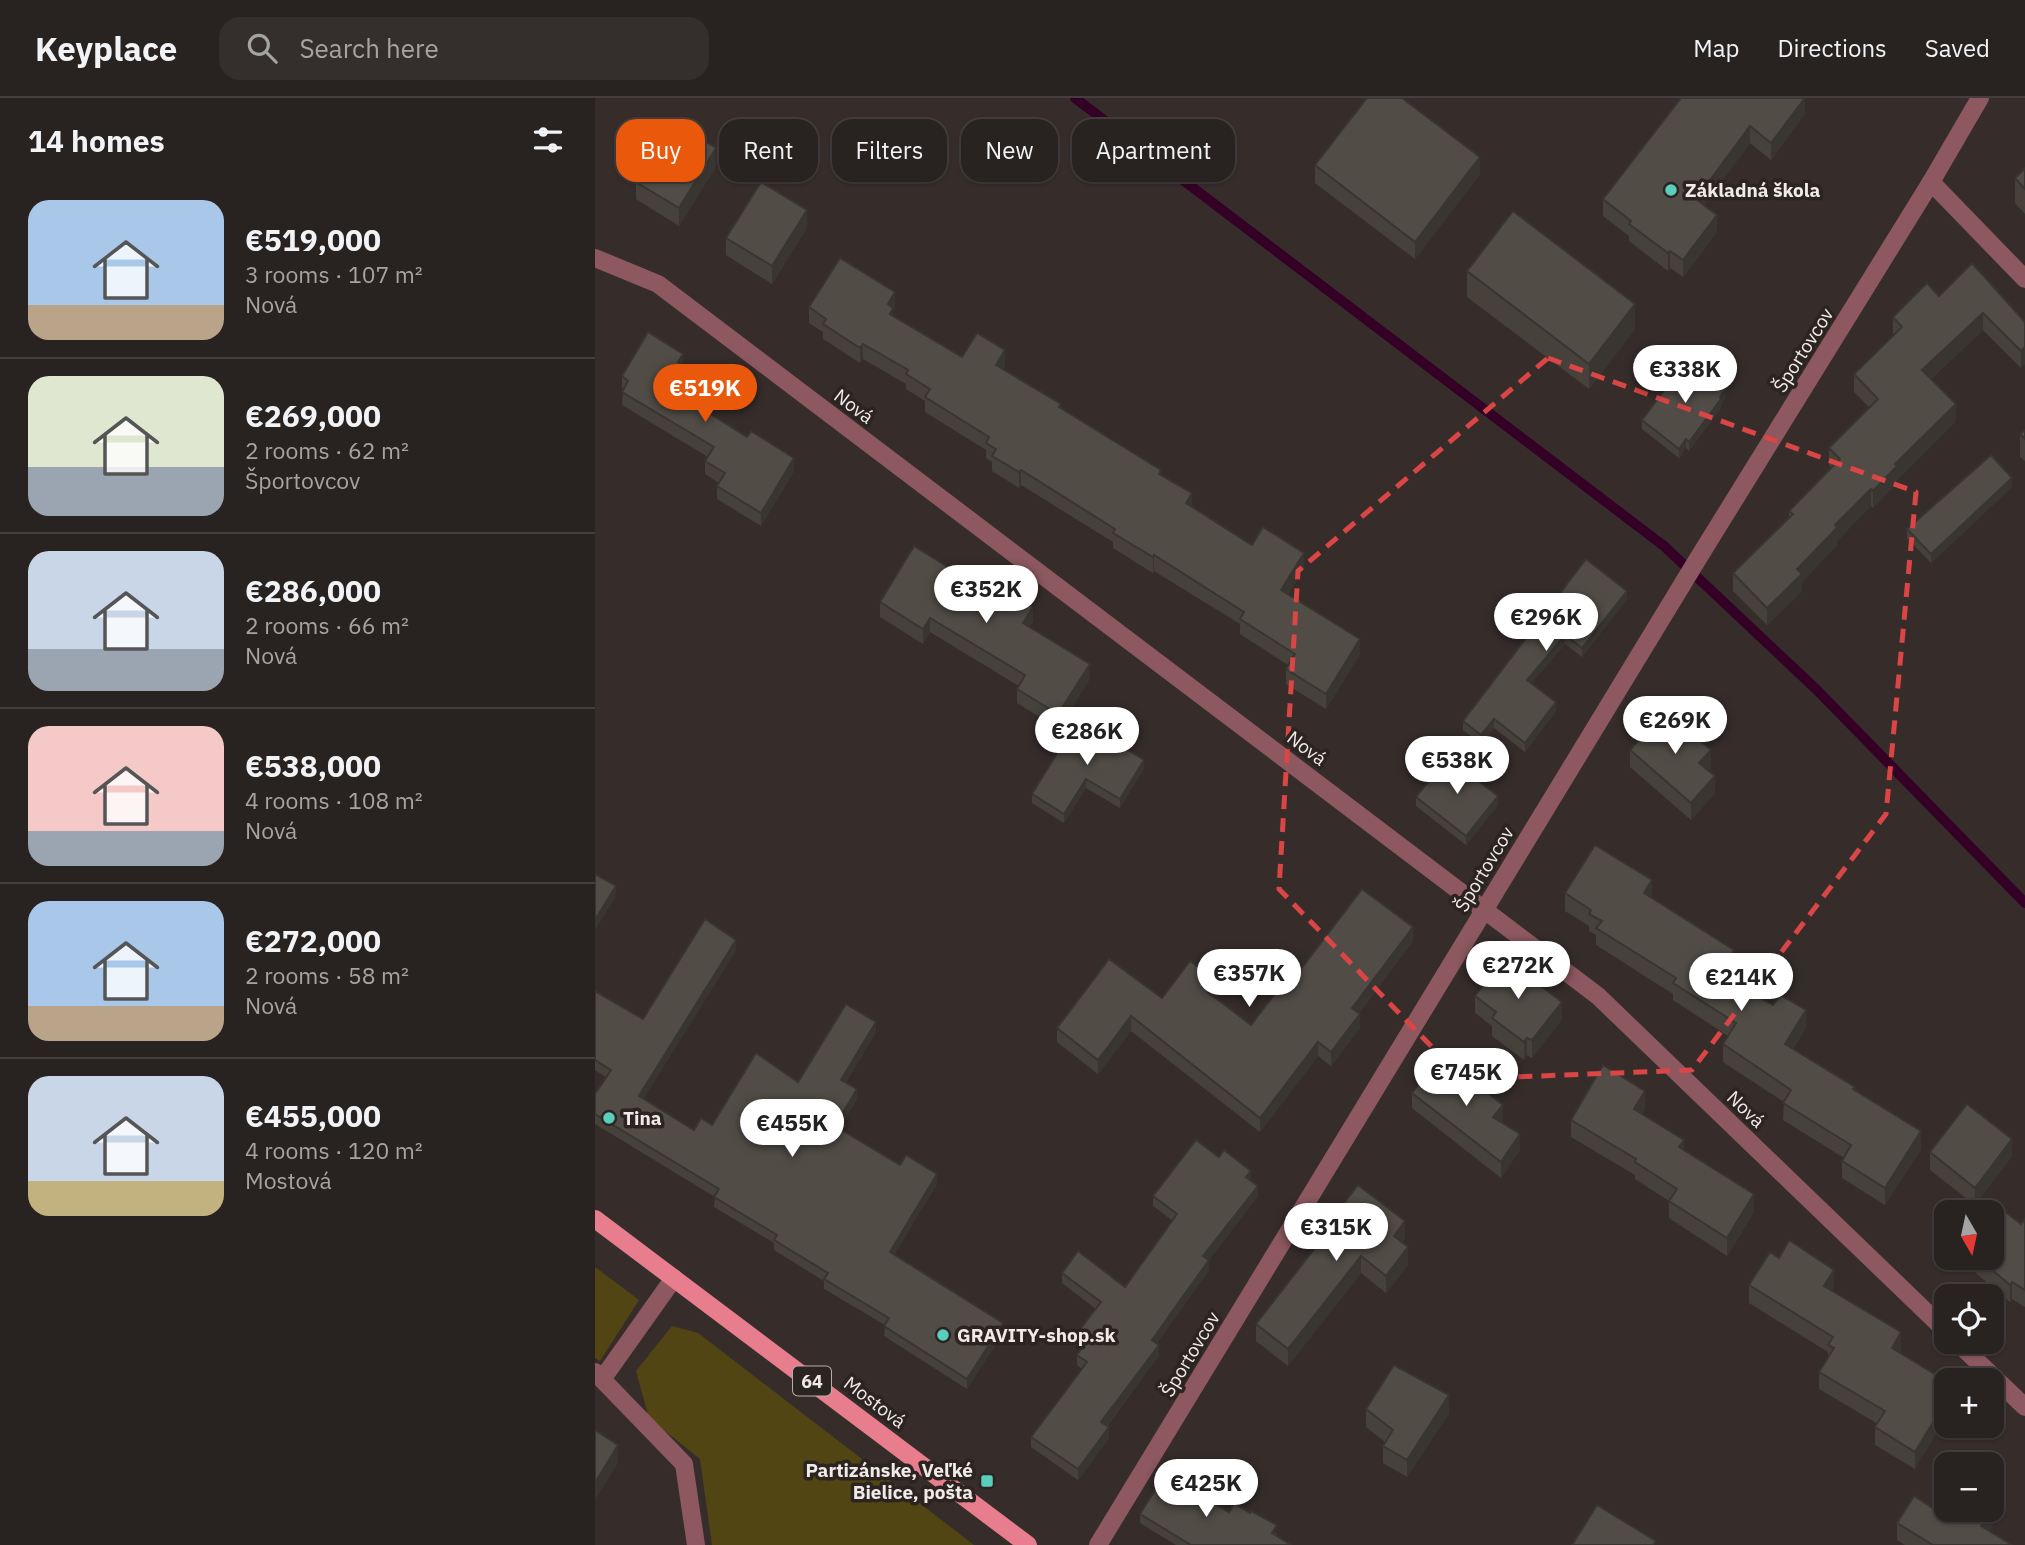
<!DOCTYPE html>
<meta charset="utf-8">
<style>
body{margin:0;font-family:"IBM Plex Sans",sans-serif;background:#342f2d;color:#f1f3f6;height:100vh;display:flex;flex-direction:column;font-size:26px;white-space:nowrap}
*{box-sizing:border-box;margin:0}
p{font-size:23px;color:#a5a4a5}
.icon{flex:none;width:38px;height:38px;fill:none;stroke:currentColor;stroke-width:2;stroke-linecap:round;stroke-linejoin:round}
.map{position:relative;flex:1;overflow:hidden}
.drawer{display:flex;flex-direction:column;background:#282220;width:595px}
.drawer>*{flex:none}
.top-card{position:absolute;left:21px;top:21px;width:665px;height:63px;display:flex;gap:14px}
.needle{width:46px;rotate:171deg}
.tools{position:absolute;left:1339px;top:1102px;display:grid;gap:14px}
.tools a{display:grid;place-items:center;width:70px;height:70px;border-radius:14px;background:#282220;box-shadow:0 2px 5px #0004,0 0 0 2px #443f3e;font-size:35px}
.price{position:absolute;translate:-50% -60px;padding:0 16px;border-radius:24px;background:#fff;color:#222;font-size:23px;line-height:46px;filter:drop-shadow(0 2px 4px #0008)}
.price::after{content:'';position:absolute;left:50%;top:42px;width:21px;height:16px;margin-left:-10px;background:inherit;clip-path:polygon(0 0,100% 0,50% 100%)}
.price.selected{background:#ea580c;color:#fff}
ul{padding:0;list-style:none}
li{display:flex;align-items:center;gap:21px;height:175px;padding:0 28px}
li+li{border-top:2px solid #443f3e}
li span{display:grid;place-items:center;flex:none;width:196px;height:140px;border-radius:21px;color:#555}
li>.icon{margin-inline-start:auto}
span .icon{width:84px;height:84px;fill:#fffc;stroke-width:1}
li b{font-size:30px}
h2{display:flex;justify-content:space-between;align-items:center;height:84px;padding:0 28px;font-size:30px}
.tag{padding:0 24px;border-radius:21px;background:#282220;box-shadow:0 2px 5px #0004,0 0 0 2px #443f3e;font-size:24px;line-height:63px}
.tag.selected{background:#ea580c;color:#fff}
header{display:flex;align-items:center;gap:42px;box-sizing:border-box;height:98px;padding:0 35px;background:#282220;border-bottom:2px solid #443f3e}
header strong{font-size:33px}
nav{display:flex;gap:38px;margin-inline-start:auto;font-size:24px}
.search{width:490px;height:63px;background:#342f2d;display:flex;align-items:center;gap:18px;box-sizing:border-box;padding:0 24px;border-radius:21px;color:#a5a4a5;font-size:26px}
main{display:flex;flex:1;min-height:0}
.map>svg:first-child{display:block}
</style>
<header>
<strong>Keyplace</strong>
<div class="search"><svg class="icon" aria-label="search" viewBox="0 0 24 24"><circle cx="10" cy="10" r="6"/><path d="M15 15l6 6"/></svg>Search here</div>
<nav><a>Map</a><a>Directions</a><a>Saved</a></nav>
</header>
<main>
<section class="drawer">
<h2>14 homes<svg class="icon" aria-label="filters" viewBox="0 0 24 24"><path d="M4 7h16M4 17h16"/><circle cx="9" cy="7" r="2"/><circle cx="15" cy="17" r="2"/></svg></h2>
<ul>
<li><span style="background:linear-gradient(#a9c7e8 75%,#b9a48a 0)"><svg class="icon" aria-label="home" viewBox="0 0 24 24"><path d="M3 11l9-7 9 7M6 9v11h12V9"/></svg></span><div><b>€519,000</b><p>3 rooms · 107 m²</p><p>Nová</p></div></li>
<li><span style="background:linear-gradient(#dfe7d0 65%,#9aa5b1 0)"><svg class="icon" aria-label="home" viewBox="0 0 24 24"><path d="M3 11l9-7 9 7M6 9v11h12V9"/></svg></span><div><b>€269,000</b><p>2 rooms · 62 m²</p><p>Športovcov</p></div></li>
<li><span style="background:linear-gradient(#c9d6e8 70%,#9aa5b1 0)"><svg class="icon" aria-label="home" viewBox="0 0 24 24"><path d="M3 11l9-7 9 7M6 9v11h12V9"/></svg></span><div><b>€286,000</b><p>2 rooms · 66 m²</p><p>Nová</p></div></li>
<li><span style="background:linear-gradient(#f6c9c9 75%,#9aa5b1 0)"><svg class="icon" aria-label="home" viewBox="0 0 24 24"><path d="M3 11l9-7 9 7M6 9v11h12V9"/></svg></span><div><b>€538,000</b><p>4 rooms · 108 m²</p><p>Nová</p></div></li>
<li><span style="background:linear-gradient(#a9c7e8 75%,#b9a48a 0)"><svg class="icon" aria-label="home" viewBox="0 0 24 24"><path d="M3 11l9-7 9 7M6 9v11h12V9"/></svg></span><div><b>€272,000</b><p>2 rooms · 58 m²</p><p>Nová</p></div></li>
<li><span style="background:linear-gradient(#c9d6e8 75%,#c2b280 0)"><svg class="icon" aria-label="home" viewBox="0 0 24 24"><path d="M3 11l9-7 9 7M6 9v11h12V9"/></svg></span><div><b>€455,000</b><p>4 rooms · 120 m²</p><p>Mostová</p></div></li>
</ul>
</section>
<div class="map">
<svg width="1430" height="1447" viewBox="0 0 1430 1447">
<rect width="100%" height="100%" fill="#362d2b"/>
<g fill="#514613">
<polygon points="0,1169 44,1202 5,1263 0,1260"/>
<polygon points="77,1228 103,1235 379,1447 117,1447 105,1361 54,1320 41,1273"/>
</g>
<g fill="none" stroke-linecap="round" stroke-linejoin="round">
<polyline stroke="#340026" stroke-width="10" points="480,0 1069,448 1222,592 1430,805"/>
<g stroke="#8d585f" stroke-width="18">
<polyline points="1336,84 1430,181"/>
<polyline points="0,160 63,186 1003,898 1351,1233"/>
<polyline points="1362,1244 1430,1309"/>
<polyline points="0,1274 89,1366 101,1447"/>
<polyline points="8,1280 79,1180"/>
<polyline points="503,1447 1104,459 1336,84 1385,0"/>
</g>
<polyline stroke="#e87d8e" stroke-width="18" points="0,1121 433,1447"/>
</g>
<g fill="#47413c">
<polygon points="1210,0 1210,16 1176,62 1155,45 1109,107 1122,134 1088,179 1075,170 1073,173 1034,143 1034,138 1008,118 1008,101"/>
<polygon points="720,67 885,76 820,161 720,85"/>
<polygon points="121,68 84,128 41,101 41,84"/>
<polygon points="1430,70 1430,116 1420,105 1420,80"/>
<polygon points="212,130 177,186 131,157 131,140"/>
<polygon points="872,173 1040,231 994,291 872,199"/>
<polygon points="1344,198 1430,224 1426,270 1388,232 1336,281 1361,323 1302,382 1302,385 1278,410 1276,408 1242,443 1242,447 1207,484 1207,493 1172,527 1138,493 1138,475 1194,420 1194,413 1236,370 1234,367 1234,350 1274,309 1259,294 1259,276 1298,237 1298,219"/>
<polygon points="214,209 300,209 298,213 298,218 367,259 410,267 408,271 566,377 597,408 657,447 709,470 693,496 765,556 731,611 691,586 691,571 693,567 645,536 645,526 559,473 558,475 518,450 518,444 426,387 424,390 397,373 397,364 391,360 391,352 330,314 330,303 311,291 311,286 268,261 265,265 228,241 228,234 214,225"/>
<polygon points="88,268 92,278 116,306 111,314 199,373 166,428 122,401 122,388 124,385 110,376 110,363 113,359 27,307 28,292 27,291 27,278"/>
<polygon points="1131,298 1126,306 1126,310 1094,353 1091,350 1084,360 1047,331 1047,322"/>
<polygon points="1430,332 1430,363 1425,359 1425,336"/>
<polygon points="1417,389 1336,465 1312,440 1312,431"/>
<polygon points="991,461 1032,501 987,559 970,546 936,585 961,613 930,654 899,630 886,646 868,632 868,623"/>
<polygon points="285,504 438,523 434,529 495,581 463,630 422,605 422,591 424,588 335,534 328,546 285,519"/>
<polygon points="1035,652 1116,670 1113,672 1120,695 1096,722 1035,669"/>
<polygon points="549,662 549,670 525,710 491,690 469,725 437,705 437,696"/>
<polygon points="821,699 903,707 871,747 821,708"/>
<polygon points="970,795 1057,800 1139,870 1132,881 1211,929 1198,951 1260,991 1326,1051 1290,1107 1247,1080 1247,1063 1249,1060 1188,1022 1189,1004 1128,964 1128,946 1133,938 1078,902 1078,896 1001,847 1001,837 994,833 994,828 970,813"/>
<polygon points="818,843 764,915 765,930 736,968 723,958 665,1034 536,933 503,976 462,944 462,930 567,900 622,897 620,899 656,927 706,871"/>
<polygon points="141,852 48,1001 99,1032 117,1027 203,984 281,934 251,984 262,1001 244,1031 305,1067 342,1086 299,1156 408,1235 372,1291 289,1238 290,1227 229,1191 229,1183 179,1152 179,1145 119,1109 120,1099 0,1026 0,996 11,979 0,972 0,893 48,921"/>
<polygon points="880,898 967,921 937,960 932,957 929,962 897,938 897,928 880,915"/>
<polygon points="817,995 908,1023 906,1024 925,1052 906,1080 817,1010"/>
<polygon points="1050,1010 1047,1016 1159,1114 1132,1158 1074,1120 1074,1103 1040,1081 1040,1077 976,1039 976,1022"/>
<polygon points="1335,1054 1417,1058 1380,1107 1335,1072"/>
<polygon points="656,1083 663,1098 614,1162 614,1172 562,1245 564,1257 512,1328 514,1340 483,1382 436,1349 436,1339 487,1271 482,1267 482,1257 486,1252 480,1248 480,1238 501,1211 467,1185 467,1175 530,1189 578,1123 558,1108 558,1098"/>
<polygon points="1430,1121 1430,1209 1417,1201 1415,1204 1368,1164 1368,1160 1396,1160"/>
<polygon points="730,1130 810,1141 807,1145 813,1167 791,1195 766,1175 693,1268 661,1243 661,1226 730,1137"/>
<polygon points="1154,1187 1239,1189 1237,1192 1306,1252 1305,1255 1351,1283 1320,1371 1280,1347 1280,1329 1283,1326 1224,1291 1224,1274 1233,1259 1233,1254 1154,1205"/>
<polygon points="771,1311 854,1315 812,1379 788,1365 788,1348 790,1344 771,1329"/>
<polygon points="634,1414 682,1436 681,1437 696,1447 581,1447 545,1425 545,1416"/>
<polygon points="1344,1414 1398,1426 1393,1433 1417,1447 1310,1447 1302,1442 1302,1425"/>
</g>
<g fill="#393531">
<polygon points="1210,0 1210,16 1176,62 1176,45"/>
<polygon points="1155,28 1155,45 1101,118 1101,101"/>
<polygon points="121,50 121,68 84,128 84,110"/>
<polygon points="885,59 885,76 820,161 820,144"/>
<polygon points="212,112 212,130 177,186 177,168"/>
<polygon points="1122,117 1122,134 1088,179 1088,162"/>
<polygon points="1075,153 1075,170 1073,173 1073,155"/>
<polygon points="300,194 300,209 298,213 298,225 293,206"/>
<polygon points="1040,206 1040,231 994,291 994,266"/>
<polygon points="1388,215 1388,232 1327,289 1327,272"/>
<polygon points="268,246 268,261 265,265 265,250"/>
<polygon points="1430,249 1430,266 1426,270 1426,253"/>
<polygon points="410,252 410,267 401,282 401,267"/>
<polygon points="88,256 88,269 83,264"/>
<polygon points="1131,290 1131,298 1126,306 1126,310 1094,353 1094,344"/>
<polygon points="116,293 116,306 106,323 106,310"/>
<polygon points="1361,306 1361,323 1302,382 1302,385 1278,410 1278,393 1300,366"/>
<polygon points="1091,341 1091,350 1084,360 1084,351"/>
<polygon points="199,360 199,373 166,428 166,415"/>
<polygon points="426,372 426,387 424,390 424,374"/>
<polygon points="1417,380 1417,389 1336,465 1336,456"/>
<polygon points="1276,391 1276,408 1242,443 1242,447 1207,484 1207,493 1172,527 1172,510 1202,471 1240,427"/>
<polygon points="597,395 597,411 591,405"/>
<polygon points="709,455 709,470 686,507 686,492"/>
<polygon points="559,457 559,473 558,475 558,459"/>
<polygon points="1032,493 1032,501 987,559 987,550"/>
<polygon points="438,509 438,523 428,539 428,525"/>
<polygon points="335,520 335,534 328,546 328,531"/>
<polygon points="970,537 970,546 932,591 932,582"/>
<polygon points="765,541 765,556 731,611 731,596"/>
<polygon points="495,566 495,581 463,630 463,616"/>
<polygon points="961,604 961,613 930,654 930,645"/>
<polygon points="899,621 899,630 886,646 886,637"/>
<polygon points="1116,652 1116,670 1104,682 1104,665"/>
<polygon points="549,662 549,670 525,710 525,701"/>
<polygon points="1120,678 1120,695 1096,722 1096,705"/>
<polygon points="491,681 491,690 469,725 469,716"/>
<polygon points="903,698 903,707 871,747 871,738"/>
<polygon points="1057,782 1057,800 1049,795"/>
<polygon points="21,788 21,798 0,832 0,822"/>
<polygon points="818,829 818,843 757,924 757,910"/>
<polygon points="141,842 141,852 44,1008 44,998"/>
<polygon points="1139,852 1139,870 1124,894 1124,877"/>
<polygon points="622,883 622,897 613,908 613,894"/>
<polygon points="967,904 967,921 937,960 937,942"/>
<polygon points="1211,912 1211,929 1190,963 1190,946"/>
<polygon points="765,916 765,930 736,968 736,954"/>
<polygon points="536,918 536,933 503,976 503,962"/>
<polygon points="281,924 281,934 246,992 246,982"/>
<polygon points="932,940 932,957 929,962 929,944"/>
<polygon points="723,944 723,958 665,1034 665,1020"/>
<polygon points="262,991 262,1001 240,1038 240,1028"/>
<polygon points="1050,993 1050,1010 1039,1028 1039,1011"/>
<polygon points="908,1007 908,1023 898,1035 898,1019"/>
<polygon points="1326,1033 1326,1051 1290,1107 1290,1090"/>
<polygon points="925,1036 925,1052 906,1080 906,1064"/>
<polygon points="1417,1041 1417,1058 1380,1107 1380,1090"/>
<polygon points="1089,1042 1089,1059 1084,1049"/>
<polygon points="656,1073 656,1083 651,1079"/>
<polygon points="342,1076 342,1086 295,1164 295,1154"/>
<polygon points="663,1088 663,1098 614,1162 614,1172 557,1252 557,1242 608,1158"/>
<polygon points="1159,1096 1159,1114 1132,1158 1132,1140"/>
<polygon points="810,1123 810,1141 799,1156 799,1138"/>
<polygon points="813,1149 813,1167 791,1195 791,1178"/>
<polygon points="766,1158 766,1175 693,1268 693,1251"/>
<polygon points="1239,1172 1239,1189 1229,1205 1229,1188"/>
<polygon points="1417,1184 1417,1201 1415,1204 1415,1187"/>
<polygon points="408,1225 408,1235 372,1291 372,1281"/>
<polygon points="1306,1234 1306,1252 1297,1267 1297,1250"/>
<polygon points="564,1247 564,1257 506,1335 506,1324"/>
<polygon points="854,1297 854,1315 812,1379 812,1362"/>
<polygon points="1351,1303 1351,1320 1320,1371 1320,1354"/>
<polygon points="514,1329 514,1340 483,1382 483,1371"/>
<polygon points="23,1347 23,1365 0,1402 0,1385"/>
<polygon points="1398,1408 1398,1426 1386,1446 1386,1428 1395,1412 1396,1412"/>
</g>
<g fill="#524c46" stroke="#393531" stroke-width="2">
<polygon points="772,0 807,0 885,59 820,144 720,67"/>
<polygon points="1086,0 1210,0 1176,45 1155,28 1101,101 1122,117 1088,162 1075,153 1073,155 1034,126 1036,123 1008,101"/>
<polygon points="72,32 88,41 93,33 121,50 84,110 41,84"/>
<polygon points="1430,70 1430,91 1420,80"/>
<polygon points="166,84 212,112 177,168 131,140"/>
<polygon points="918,113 1040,206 994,266 872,173"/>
<polygon points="245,160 300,194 293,206 298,210 295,216 367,259 382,235 410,252 401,267 466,306 464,309 566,372 564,376 597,395 591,405 657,447 668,429 709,455 686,492 765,541 731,596 691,571 700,556 645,521 649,514 559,457 558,459 518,435 520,431 426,372 424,374 397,358 401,351 391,345 394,339 330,299 335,291 311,276 313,272 268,246 265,250 228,226 231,221 214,209"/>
<polygon points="1377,165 1430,224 1430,249 1426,253 1388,215 1327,272 1361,306 1300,366 1302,368 1278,393 1276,391 1240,427 1242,430 1202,471 1207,476 1172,510 1138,475 1198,416 1194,413 1245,361 1234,350 1283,301 1259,276 1307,229 1298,219 1332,185 1344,198"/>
<polygon points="53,234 88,256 83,264 92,270 89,276 116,293 106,310 152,339 156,333 199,360 166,415 122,388 130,375 110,363 119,349 27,294 33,283 27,278"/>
<polygon points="1093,261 1131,290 1125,299 1126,301 1094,344 1091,341 1084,351 1047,322"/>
<polygon points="1430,332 1430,341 1425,336"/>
<polygon points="1396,357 1417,380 1336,456 1312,431"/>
<polygon points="319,448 385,489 391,480 438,509 428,525 495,566 463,616 422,591 430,577 335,520 328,531 285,504"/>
<polygon points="991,461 1032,493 987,550 970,537 932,582 961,604 930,645 899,621 886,637 868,623"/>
<polygon points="1070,612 1116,652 1104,665 1120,678 1096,705 1035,652"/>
<polygon points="483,621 549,662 525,701 491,681 469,716 437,696"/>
<polygon points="853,659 903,698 871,738 821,699"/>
<polygon points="1000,747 1057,782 1049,795 1139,852 1124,877 1178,907 1185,897 1211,912 1190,946 1260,989 1258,991 1326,1033 1290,1090 1247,1063 1256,1047 1188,1005 1196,992 1128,946 1141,925 1078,885 1081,880 1001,830 1007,823 994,816 996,812 970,795"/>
<polygon points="0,776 21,788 0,822"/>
<polygon points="767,791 818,829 757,910 765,916 736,954 723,944 665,1020 536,918 503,962 462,930 514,861 567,900 595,863 622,883 613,894 656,927 702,867 706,871"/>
<polygon points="110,821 141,842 44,998 99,1032 106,1020 117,1027 161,955 203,984 251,906 281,924 246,982 262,991 240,1028 305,1067 311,1057 342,1076 295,1154 408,1225 372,1281 289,1228 294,1220 229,1181 233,1175 179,1142 182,1137 119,1099 124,1091 0,1016 0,996 16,972 0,962 0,893 48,921"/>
<polygon points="909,860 967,904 937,942 932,940 929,944 897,920 901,914 880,898"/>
<polygon points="846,958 908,1007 898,1019 925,1036 906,1064 817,995"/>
<polygon points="1008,967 1050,993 1039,1011 1089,1042 1084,1049 1159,1096 1132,1140 1074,1103 1082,1091 1040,1064 1041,1061 976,1022"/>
<polygon points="1372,1006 1417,1041 1380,1090 1335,1054"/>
<polygon points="601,1042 624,1059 629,1052 656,1073 651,1079 663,1088 608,1158 614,1162 557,1242 564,1247 506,1324 514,1329 483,1371 436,1339 492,1264 482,1257 490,1245 480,1238 506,1204 467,1175 483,1153 530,1189 582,1116 558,1098"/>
<polygon points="763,1087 810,1123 799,1138 813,1149 791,1178 766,1158 693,1251 661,1226 733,1133 730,1130"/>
<polygon points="1399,1105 1426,1126 1430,1121 1430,1192 1417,1184 1415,1187 1383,1160 1396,1160 1396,1115 1392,1115"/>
<polygon points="1194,1142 1239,1172 1229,1188 1306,1234 1297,1250 1351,1283 1351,1303 1320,1354 1280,1329 1290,1313 1224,1274 1239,1250 1233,1247 1238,1239 1154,1187 1175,1154 1184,1160"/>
<polygon points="799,1267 854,1297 812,1362 788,1348 798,1332 771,1311"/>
<polygon points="0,1332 23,1347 0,1385"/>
<polygon points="570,1376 634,1414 639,1405 655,1415 656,1413 682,1427 677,1435 696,1447 596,1447 545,1416"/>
<polygon points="1319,1398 1344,1414 1351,1402 1351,1412 1395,1412 1386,1428 1417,1447 1338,1447 1302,1425"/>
<polygon points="1002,1407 1061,1443 1058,1447 977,1447"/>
</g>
<path fill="none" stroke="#da4545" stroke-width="5" stroke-dasharray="14 9" stroke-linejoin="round" d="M953,260L1321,394L1291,716L1097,972L868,981L684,791L703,473Z"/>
<g fill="#5acebd" stroke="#2c2421" stroke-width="2.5">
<circle cx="1076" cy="92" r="7"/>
<circle cx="14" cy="1020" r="7"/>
<circle cx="348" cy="1237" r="7"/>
<rect x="385" y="1376" width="14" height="14" rx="3.5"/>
</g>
<g text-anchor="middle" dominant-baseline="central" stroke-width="7" stroke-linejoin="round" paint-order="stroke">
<rect fill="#2c2421" stroke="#b5afac" stroke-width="2" x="198" y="1268.5" width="38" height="29" rx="5"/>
<g font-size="18" font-weight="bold" fill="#f0eae8">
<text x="217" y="1283">64</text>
</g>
<g font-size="19" font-weight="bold" fill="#f0eae8" stroke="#2c2421" text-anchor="start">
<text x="1090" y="92">Základná škola</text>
<text x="28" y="1020">Tina</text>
<text x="362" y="1237">GRAVITY-shop.sk</text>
<text x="378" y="1372" text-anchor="end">Partizánske, Veľké<tspan x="378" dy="22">Bielice, pošta</tspan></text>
</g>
<g font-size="19" fill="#f0eae8" stroke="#2c2421">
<text transform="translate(1208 252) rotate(-58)">Športovcov</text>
<text transform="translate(259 308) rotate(37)">Nová</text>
<text transform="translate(712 650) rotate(37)">Nová</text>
<text transform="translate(889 771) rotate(-59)">Športovcov</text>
<text transform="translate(1151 1011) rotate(44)">Nová</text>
<text transform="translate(595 1256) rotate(-59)">Športovcov</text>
<text transform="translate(280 1304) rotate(37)">Mostová</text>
</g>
</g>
</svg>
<div class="tools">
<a><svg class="needle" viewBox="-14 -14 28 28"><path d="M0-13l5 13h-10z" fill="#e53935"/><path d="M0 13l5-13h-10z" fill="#a5a4a5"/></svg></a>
<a><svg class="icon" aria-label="locate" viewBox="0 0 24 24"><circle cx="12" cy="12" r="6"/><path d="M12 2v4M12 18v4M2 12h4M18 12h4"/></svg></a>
<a>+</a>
<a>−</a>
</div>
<b class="price" style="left:1090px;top:307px">€338K</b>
<b class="price selected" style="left:110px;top:326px">€519K</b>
<b class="price" style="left:391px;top:527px">€352K</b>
<b class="price" style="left:951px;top:555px">€296K</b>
<b class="price" style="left:1080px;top:658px">€269K</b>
<b class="price" style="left:492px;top:669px">€286K</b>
<b class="price" style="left:862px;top:698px">€538K</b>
<b class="price" style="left:923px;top:903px">€272K</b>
<b class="price" style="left:654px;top:911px">€357K</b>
<b class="price" style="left:1146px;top:915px">€214K</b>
<b class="price" style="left:871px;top:1010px">€745K</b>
<b class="price" style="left:197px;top:1061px">€455K</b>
<b class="price" style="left:741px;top:1165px">€315K</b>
<b class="price" style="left:611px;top:1421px">€425K</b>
<div class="top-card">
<a class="tag selected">Buy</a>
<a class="tag">Rent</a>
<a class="tag">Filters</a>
<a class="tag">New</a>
<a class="tag">Apartment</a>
</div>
</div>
</main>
